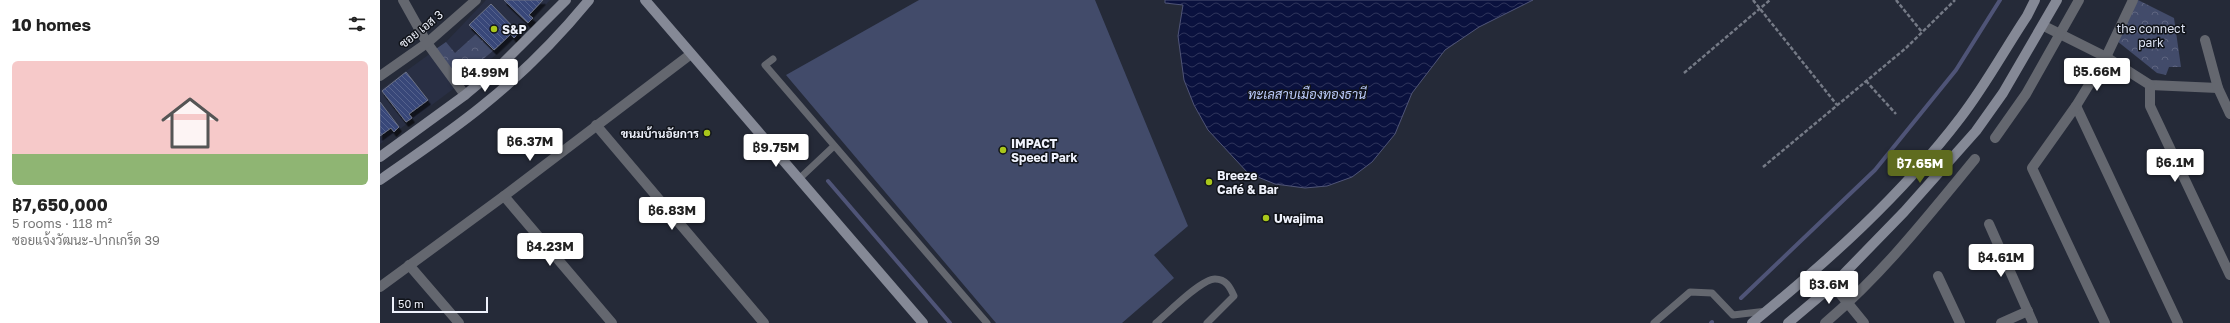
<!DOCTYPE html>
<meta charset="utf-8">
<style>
body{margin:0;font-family:"Golos Text",Sarabun,sans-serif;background:#f2f2f2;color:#222;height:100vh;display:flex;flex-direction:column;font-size:15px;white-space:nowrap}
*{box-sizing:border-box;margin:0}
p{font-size:13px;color:#767676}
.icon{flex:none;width:22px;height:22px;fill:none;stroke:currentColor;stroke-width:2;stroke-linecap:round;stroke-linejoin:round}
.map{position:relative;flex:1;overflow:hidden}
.panel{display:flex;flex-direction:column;background:#fff;width:380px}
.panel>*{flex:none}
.scale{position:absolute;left:12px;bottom:10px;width:96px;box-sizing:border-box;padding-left:4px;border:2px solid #eff2fc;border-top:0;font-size:11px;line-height:14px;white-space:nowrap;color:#eff2fc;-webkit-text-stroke:3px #101319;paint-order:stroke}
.price{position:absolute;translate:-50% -34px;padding:0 9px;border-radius:4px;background:#fff;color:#222;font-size:13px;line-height:26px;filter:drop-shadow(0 1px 2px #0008)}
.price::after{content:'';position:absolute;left:50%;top:24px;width:12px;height:9px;margin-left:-6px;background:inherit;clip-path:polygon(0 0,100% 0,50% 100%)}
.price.on{background:#5f6c1f;color:#fff}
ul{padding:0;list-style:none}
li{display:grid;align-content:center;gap:8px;height:212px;padding:0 12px}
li+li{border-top:1px solid #e0e0e0}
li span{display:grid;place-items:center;height:124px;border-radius:6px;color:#555}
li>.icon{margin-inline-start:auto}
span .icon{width:72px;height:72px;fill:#fffc;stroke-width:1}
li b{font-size:17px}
h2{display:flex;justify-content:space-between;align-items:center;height:48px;padding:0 12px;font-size:17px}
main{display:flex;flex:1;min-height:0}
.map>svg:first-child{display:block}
</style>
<main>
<section class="panel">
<h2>10 homes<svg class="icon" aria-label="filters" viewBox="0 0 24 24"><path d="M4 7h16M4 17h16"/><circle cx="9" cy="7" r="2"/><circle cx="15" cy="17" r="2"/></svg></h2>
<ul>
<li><span style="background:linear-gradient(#f6c9c9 75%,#8fb573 0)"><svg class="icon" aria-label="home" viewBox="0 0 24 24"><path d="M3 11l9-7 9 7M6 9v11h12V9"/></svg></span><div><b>฿7,650,000</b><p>5 rooms · 118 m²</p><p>ซอยแจ้งวัฒนะ-ปากเกร็ด 39</p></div></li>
</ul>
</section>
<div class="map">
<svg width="1850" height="323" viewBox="0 0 1850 323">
<defs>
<pattern id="park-crowns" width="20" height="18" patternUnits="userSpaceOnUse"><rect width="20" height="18" fill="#424b6a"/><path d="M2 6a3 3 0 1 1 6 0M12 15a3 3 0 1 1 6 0" fill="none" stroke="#5e6580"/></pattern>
<pattern id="water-waves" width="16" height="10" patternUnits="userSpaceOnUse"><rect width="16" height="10" fill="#0a113e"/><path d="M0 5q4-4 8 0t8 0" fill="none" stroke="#2e345b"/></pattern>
<pattern id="building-back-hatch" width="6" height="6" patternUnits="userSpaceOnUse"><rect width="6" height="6" fill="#384779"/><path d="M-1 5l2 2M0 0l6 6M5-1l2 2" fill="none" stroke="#55628d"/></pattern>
<filter id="shadow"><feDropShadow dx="2.5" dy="4.5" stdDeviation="0" flood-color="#0009"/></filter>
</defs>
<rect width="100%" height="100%" fill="#252a38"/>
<polygon fill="#292f44" points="106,0 170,0 133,40 97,71 0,144 0,90 66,42"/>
<g fill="url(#park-crowns)">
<polygon points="1758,0 1794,18 1801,67 1789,67 1786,75 1777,73 1737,41"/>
<polygon points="97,33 114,50 76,82 53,51 66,42 75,53"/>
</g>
<polygon fill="#424b6a" points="539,0 715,0 808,226 774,255 794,278 742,323 616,323 406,75"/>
<polygon fill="url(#water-waves)" stroke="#4f5477" points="785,0 1153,0 1099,27 1065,50 1032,93 1015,134 992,162 972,177 947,186 925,188 895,184 868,173 828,130 814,105 804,80 798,36 803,5 785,3"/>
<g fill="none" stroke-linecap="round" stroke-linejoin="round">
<g stroke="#4f5477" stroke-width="4">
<polyline points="448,181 570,323"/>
<polyline points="1361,298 1495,170 1576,70 1620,0"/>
<polyline points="1331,323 1332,322"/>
</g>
</g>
<g fill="url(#building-back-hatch)" stroke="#6d7385" filter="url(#shadow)">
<polygon points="124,0 163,0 149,15 153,18 148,23"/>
<polygon points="111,4 139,33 134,38 131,34 114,50 89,25"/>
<polygon points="26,72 48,100 29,114 32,118 26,122 2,91"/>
<polygon points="0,102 19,127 14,132 11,128 0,136"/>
</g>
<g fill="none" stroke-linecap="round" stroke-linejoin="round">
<g stroke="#757a86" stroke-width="2.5" stroke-dasharray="4 2" stroke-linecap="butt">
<polyline points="1373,0 1457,105"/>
<polyline points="1516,0 1542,32"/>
<polyline points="1304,73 1390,0"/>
<polyline points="1486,81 1516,114"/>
<polyline points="1383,167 1526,48 1575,0"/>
</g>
<g stroke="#64676f" stroke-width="7">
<polyline points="393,59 385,65 607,323"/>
<polyline points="420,178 454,146"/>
<path d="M776,323C788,313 821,279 835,279C846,279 850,287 854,296L827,323"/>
<polyline points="1274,323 1310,292 1332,293 1353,315 1387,311"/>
</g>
<g stroke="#64676f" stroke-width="10">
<polyline points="23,0 47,43 85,95"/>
<polyline points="1664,26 1726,57 1770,85 1838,88"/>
<polyline points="1825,40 1838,88 1850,114"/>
<polyline points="0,76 47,43 96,0"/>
<polyline points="1770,85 1770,106 1850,275"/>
<polyline points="1696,106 1798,323"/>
<polyline points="216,125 384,323"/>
<polyline points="1615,138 1646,94 1699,0"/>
<polyline points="124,196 232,323"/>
<polyline points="1609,224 1653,323"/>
<polyline points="29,265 79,323"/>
<polyline points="1558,276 1580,323"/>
<polyline points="1453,285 1484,323"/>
<polyline points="0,287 124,196 311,54"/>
<path d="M1445,323C1502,275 1548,216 1595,159"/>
<polyline points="1621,323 1648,311"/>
<polyline points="1725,323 1652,168 1696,106 1726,57 1753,0"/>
</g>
<g stroke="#858996" stroke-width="10">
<polyline points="265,0 543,323"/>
<polyline points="0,157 85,95 122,64 186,0"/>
<path d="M0,180C34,156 69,133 101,107C141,75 177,39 209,0"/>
<path d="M1372,323C1448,261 1521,196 1581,117C1605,86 1625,49 1647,16L1655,0"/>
<polyline points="1408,323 1453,285 1524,212 1596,131 1623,93 1677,0"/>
</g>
</g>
<g fill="#a9c71b" stroke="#101319" stroke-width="1.5">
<circle cx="114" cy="29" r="4"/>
<circle cx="327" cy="133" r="4"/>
<circle cx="623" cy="150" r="4"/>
<circle cx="829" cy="182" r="4"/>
<circle cx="886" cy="218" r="4"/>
</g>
<g text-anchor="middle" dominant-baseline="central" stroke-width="3" stroke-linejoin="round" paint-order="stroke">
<g font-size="12" fill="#dde3f3" stroke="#101319">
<text x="1771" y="28">the connect<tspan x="1771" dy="14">park</tspan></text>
</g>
<g font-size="12" fill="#eff2fc" stroke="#101319">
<text transform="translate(41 29) rotate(-39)">ซอย เอส 3</text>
</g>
<g font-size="12" font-weight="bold" fill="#eff2fc" stroke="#101319" text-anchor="start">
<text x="122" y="29">S&amp;P</text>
<text x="319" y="133" text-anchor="end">ขนมบ้านอัยการ</text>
<text x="631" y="143">IMPACT<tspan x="631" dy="14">Speed Park</tspan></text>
<text x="837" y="175">Breeze<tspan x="837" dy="14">Café &amp; Bar</tspan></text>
<text x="894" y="218">Uwajima</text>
</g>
<g font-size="13" font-style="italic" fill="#bdcdfd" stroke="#101319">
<text x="927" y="94">ทะเลสาบเมืองทองธานี</text>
</g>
</g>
</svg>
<div class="scale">50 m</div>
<b class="price" style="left:1717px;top:92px">฿5.66M</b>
<b class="price" style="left:105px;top:93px">฿4.99M</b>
<b class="price" style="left:150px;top:162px">฿6.37M</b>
<b class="price" style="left:396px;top:168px">฿9.75M</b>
<b class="price" style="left:1795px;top:183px">฿6.1M</b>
<b class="price on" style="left:1540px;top:184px">฿7.65M</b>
<b class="price" style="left:292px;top:231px">฿6.83M</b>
<b class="price" style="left:170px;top:267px">฿4.23M</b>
<b class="price" style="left:1621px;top:278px">฿4.61M</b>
<b class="price" style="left:1449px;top:305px">฿3.6M</b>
</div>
</main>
